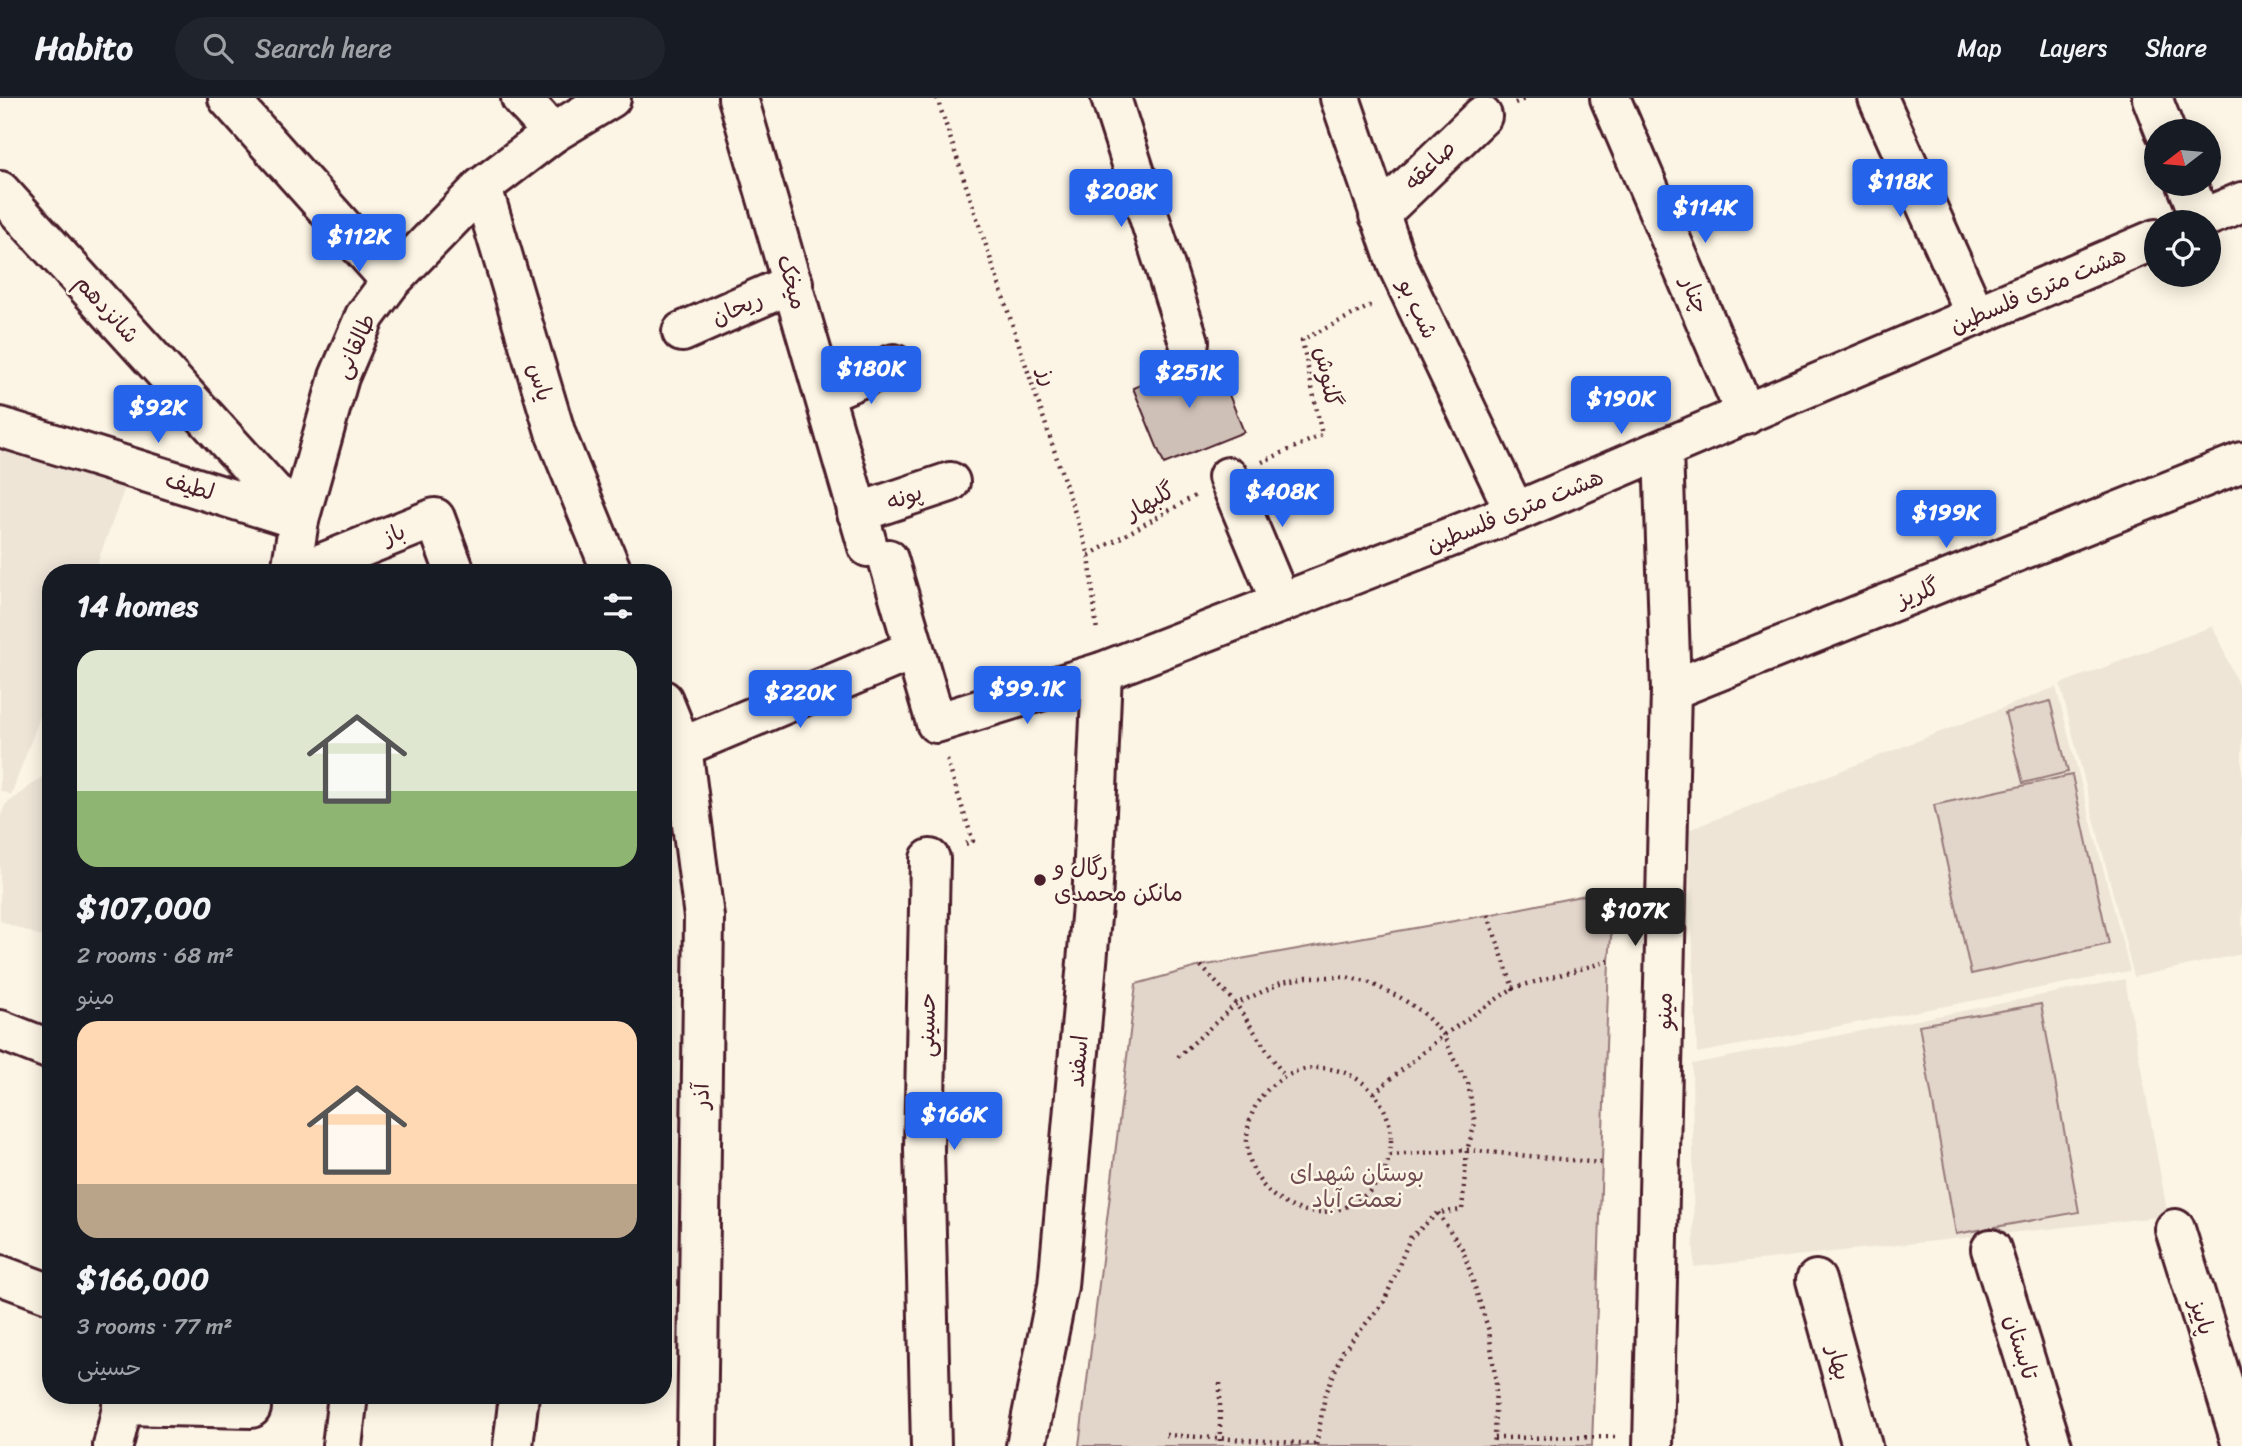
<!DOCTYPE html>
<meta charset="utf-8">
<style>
body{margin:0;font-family:Sriracha,"Playpen Sans Arabic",sans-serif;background:#20242c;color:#f1f3f6;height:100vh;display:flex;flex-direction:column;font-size:26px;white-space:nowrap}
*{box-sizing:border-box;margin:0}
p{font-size:23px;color:#9ea1a6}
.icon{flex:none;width:38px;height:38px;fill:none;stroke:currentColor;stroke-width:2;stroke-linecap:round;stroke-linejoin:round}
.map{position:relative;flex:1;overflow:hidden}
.panel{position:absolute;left:42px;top:466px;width:630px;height:840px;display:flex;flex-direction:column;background:#171b24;border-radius:28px;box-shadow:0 4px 18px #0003}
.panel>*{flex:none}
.needle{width:46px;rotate:254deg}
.fabs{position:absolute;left:2144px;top:21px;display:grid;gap:14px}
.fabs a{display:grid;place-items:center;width:77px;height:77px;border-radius:50%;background:#171b24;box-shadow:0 4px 18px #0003;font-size:35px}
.price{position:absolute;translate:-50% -60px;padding:0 16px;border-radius:7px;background:#2563eb;color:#fff;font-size:23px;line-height:46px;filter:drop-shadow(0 2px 4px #0008)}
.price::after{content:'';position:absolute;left:50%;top:42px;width:21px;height:16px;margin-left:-10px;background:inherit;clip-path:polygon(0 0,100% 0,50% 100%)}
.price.on{background:#222;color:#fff}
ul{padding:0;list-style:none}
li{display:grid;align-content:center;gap:14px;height:371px;padding:0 35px}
li span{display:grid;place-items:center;height:217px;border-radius:21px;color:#555}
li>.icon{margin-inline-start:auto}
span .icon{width:126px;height:126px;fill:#fffc;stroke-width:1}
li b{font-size:30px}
h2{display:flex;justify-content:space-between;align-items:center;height:84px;padding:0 35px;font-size:30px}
header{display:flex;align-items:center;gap:42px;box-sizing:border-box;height:98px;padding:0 35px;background:#171b24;border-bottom:2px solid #363941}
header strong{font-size:33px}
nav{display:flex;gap:38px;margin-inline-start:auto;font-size:24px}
.search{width:490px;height:63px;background:#20242c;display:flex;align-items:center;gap:18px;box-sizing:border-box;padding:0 24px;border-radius:38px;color:#9ea1a6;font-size:26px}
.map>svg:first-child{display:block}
</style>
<header>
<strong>Habito</strong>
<div class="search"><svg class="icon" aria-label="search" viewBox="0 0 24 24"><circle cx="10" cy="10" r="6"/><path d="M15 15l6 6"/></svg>Search here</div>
<nav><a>Map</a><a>Layers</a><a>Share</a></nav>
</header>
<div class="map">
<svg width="2242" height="1348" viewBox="0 0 2242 1348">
<rect width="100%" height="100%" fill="#fcf5e5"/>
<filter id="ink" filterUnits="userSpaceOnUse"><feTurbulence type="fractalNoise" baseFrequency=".0143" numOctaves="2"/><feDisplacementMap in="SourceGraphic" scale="14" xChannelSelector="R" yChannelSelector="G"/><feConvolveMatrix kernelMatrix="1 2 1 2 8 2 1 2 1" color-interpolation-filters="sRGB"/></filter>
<g filter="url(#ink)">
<g fill="#eee5d7">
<polygon points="0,347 127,384 94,474 51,474 51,589 11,697 0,692"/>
<polygon points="2213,528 2242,596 2242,856 2134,879 2060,586"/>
<polygon points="2056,589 2130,873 1697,955 1688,732"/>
<polygon points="51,672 51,842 0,823 0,720 5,707"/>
<polygon points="2125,881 2168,1118 1694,1169 1692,966"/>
</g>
<g fill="#e2d5ca" stroke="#967a7a" stroke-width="2">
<polygon points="2050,603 2068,674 2023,685 2005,615"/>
<polygon points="2072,677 2109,846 1971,876 1934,707"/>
<polygon points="1615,791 1609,863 1592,1348 1079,1348 1136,886 1201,868 1488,817"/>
<polygon points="2041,906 2079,1114 1956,1136 1919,927"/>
</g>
<polygon fill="#cfc0b7" stroke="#4a1f2b" stroke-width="2" points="1213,257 1244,334 1164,366 1133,290"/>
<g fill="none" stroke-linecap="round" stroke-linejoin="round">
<defs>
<g id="minor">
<polyline points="228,0 391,183"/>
<polyline points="521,0 553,35"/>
<polyline points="738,0 868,449"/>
<polyline points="1111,0 1189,244"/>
<polyline points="1340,0 1397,166 1515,414"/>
<polyline points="1610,0 1746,317"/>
<polyline points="1878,0 1976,218"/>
<polyline points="2152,0 2165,33"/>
<polyline points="2187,86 2201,121"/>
<polyline points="482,89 556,337 612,474"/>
<polyline points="0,93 299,422"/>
<polyline points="1379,117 1482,18"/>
<polyline points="2194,124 2242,104"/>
<polyline points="682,234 793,185"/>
<polyline points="825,295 894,266"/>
<polyline points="0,329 297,421"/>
<polyline points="1228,379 1281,505"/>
<polyline points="857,415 950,384"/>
<polyline points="888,461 936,625 1102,574 1515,414 2156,141"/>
<polyline points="291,474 299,422 339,279 365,218 391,183 482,89 553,35 611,0"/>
<polyline points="300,474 435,420 455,474"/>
<polyline points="1671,592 2242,364"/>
<polyline points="663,602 682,649 704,819 697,1348"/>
<polyline points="663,657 913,552"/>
<polyline points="930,761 924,1051 931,1348"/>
<polyline points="0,932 51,952"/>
<polyline points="2175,1131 2242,1347"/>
<polyline points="1991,1151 2052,1348"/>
<polyline points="0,1177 51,1196"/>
<polyline points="1816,1182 1862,1348"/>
<polyline points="122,1307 251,1310"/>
<polyline points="113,1348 125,1297"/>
<polyline points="342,1348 348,1297"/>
<polyline points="513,1348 519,1297"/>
<polyline points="1026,1348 1058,1188 1092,808 1102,574"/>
<polyline points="1653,1348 1671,592 1663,352"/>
</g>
</defs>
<use href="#minor" stroke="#4a1f2b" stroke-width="44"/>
<g stroke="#4a1f2b" stroke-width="4.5" stroke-dasharray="2 5" stroke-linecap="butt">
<polyline points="937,0 1089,457 1097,534"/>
<polyline points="1515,5 1527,0"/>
<polyline points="1262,364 1322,337 1302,242 1374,206"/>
<polyline points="1089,457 1195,398"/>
<polyline points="947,662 973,743 963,747"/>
<polyline points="1488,817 1513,890 1609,863"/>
<polyline points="1201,868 1236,906 1284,978"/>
<polyline points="1178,959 1236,906 1283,884 1307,879 1346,879 1370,885 1401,900 1422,914 1444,937 1453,960 1468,985 1475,1026 1467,1052 1462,1112 1438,1115 1410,1140 1384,1204 1343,1253 1325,1298 1316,1348"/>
<circle cx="1319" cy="1042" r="72"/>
<polyline points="1374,995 1444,937 1513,890"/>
<polyline points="1390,1057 1467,1052 1601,1065"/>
<polyline points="1438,1115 1463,1152 1489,1233 1496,1286 1494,1340 1492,1348"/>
<polyline points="1220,1285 1220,1348"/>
<polyline points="1166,1337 1316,1346"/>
<polyline points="1494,1340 1616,1339"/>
</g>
<use href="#minor" stroke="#fcf5e5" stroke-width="38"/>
</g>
</g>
<circle fill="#4a1f2b" stroke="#fcf5e5" stroke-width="2.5" cx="1040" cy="782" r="7"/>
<g text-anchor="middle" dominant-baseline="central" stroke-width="5" stroke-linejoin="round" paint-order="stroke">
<g font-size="23" fill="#4a1f2b" stroke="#fcf5e5">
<text transform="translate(1430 67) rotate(-44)">صاعقه</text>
<text transform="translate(792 184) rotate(74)">میخک</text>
<text transform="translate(2038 192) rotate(-23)">هشت متری فلسطین</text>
<text transform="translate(1695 197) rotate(67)">چنار</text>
<text transform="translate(737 210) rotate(-24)">ریحان</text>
<text transform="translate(107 211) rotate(48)">شانزدهم</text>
<text transform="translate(1418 211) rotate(65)">شب بو</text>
<text transform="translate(355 248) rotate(-65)">طالقانی</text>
<text transform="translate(1048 279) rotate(72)">رز</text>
<text transform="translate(1328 279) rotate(79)">گلنوش</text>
<text transform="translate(540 284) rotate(73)">یاس</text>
<text transform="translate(190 388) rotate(17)">لطیف</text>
<text transform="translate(904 399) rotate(-19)">پونه</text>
<text transform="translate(1150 403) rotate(-29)">گلبهار</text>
<text transform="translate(1515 413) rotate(-22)">هشت متری فلسطین</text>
<text transform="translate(394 436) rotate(-22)">باز</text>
<text transform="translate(1918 495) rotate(-21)">گلریز</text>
<text transform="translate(1664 913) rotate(-89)">مینو</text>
<text transform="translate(927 927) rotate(-89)">حسینی</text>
<text transform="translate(1078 963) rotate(-85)">اسفند</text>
<text transform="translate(701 998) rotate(-89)">آذر</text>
<text transform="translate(2202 1219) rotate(73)">پاییز</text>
<text transform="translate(2021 1249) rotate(73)">تابستان</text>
<text transform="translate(1839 1265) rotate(75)">بهار</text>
</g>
<g font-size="23" fill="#4a1f2b" stroke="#fcf5e5" text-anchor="start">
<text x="1054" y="769">رگال و<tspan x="1054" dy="26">مانکن محمدی</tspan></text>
</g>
<g font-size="23" fill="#704c53" stroke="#fcf5e5">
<text x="1357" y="1075">بوستان شهدای<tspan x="1357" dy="26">نعمت آباد</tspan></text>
</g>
</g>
</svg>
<div class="fabs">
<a><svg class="needle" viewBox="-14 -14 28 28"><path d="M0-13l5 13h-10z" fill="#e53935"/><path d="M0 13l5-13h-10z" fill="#9ea1a6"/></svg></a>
<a><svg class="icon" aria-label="locate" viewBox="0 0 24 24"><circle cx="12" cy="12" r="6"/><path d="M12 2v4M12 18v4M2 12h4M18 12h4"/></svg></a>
</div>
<b class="price" style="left:1900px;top:121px">$118K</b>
<b class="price" style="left:1121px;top:131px">$208K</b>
<b class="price" style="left:1705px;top:147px">$114K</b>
<b class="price" style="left:359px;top:176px">$112K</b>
<b class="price" style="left:871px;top:308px">$180K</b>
<b class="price" style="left:1189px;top:312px">$251K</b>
<b class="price" style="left:1621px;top:338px">$190K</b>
<b class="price" style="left:158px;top:347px">$92K</b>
<b class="price" style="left:1282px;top:431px">$408K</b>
<b class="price" style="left:1946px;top:452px">$199K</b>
<b class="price" style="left:1027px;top:628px">$99.1K</b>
<b class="price" style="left:800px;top:632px">$220K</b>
<b class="price on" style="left:1635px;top:850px">$107K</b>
<b class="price" style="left:954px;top:1054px">$166K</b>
<section class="panel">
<h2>14 homes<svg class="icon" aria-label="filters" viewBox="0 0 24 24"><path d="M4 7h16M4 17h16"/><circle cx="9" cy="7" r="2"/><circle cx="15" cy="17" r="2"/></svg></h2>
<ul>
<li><span style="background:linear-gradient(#dfe7d0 65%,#8fb573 0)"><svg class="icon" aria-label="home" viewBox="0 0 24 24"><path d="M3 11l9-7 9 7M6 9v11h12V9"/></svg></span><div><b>$107,000</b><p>2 rooms · 68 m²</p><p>مینو</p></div></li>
<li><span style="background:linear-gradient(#ffd9b3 75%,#b9a48a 0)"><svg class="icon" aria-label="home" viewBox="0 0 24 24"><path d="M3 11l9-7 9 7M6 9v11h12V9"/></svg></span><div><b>$166,000</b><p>3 rooms · 77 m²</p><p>حسینی</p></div></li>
</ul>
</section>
</div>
